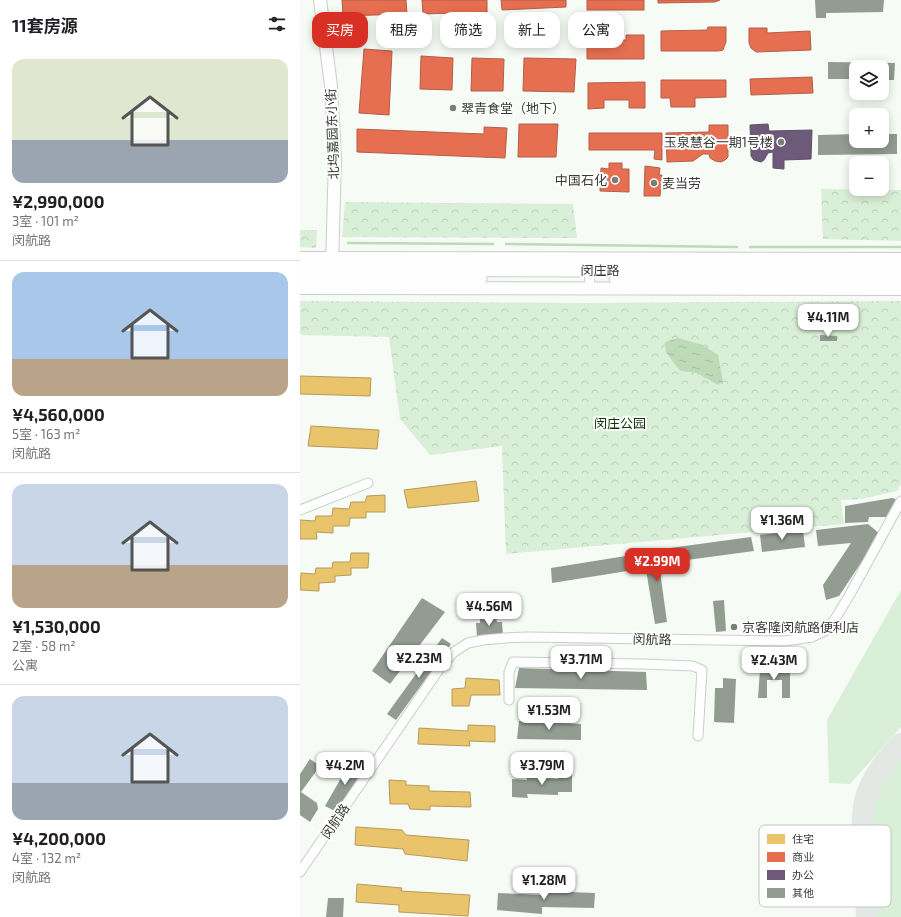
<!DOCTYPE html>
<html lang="zh">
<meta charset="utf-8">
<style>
body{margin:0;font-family:"Exo 2","Noto Sans SC",sans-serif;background:#f6f6f6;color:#202124;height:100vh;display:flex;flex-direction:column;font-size:15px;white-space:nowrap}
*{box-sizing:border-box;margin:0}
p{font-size:13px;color:#757577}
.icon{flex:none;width:22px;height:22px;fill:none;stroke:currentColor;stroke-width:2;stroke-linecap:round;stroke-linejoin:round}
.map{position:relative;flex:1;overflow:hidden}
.sheet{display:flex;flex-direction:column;background:#fff;width:300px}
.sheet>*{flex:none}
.guide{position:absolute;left:12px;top:12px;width:380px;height:36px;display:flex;gap:8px}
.buttons{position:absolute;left:549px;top:60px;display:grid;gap:8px}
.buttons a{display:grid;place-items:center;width:40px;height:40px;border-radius:8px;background:#fff;box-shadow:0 2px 10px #0003;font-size:20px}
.price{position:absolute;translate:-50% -34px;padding:0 9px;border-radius:8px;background:#fff;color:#222;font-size:13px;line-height:26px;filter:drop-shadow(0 1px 2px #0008)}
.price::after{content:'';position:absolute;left:50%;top:24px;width:12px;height:9px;margin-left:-6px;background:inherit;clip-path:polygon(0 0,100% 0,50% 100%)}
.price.current{background:#d93025;color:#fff}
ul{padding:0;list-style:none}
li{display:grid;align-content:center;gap:8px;height:212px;padding:0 12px}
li+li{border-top:1px solid #e0e0e0}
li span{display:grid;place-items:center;height:124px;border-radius:12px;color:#555}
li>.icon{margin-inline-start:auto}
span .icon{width:72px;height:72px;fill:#fffc;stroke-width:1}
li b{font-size:17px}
h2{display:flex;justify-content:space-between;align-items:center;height:48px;padding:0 12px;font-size:17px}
.pill{padding:0 14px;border-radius:12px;background:#fff;box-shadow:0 2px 10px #0003;font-size:14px;line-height:36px}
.pill.current{background:#d93025;color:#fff}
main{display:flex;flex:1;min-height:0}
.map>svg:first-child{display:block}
</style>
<main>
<section class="sheet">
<h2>11套房源<svg class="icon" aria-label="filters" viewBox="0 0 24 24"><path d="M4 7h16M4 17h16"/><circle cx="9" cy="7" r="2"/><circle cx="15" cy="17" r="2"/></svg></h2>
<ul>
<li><span style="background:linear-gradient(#dfe7d0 65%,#9aa5b1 0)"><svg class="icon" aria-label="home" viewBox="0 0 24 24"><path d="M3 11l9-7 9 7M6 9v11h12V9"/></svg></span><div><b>¥2,990,000</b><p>3室 · 101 m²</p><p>闵航路</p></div></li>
<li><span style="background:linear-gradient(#a9c7e8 70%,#b9a48a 0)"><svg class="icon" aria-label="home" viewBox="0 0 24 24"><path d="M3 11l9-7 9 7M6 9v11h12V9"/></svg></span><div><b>¥4,560,000</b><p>5室 · 163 m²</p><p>闵航路</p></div></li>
<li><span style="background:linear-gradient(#c9d6e8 65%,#b9a48a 0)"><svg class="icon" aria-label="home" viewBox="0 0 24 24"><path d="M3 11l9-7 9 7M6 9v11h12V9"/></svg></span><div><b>¥1,530,000</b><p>2室 · 58 m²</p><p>公寓</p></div></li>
<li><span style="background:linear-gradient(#c9d6e8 70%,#9aa5b1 0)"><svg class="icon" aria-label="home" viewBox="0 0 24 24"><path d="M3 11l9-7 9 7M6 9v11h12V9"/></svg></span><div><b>¥4,200,000</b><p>4室 · 132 m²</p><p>闵航路</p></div></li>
</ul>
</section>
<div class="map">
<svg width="601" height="917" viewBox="0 0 601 917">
<defs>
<pattern id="forest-crowns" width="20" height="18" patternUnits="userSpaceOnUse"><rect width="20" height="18" fill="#daefd7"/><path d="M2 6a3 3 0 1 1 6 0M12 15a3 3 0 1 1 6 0" fill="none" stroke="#bcceb9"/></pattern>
<pattern id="water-ripples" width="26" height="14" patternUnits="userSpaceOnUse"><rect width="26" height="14" fill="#bddbb7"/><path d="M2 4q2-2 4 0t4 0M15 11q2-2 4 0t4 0" fill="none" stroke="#a3bd9e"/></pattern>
</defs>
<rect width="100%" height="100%" fill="#f6fbf5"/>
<g fill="#daefd7">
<polygon points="601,590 601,727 550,784 529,783 527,720"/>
<polygon points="601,753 601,917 574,917 570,822 574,801 582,781 591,764"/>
</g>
<g fill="url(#forest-crowns)">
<polygon points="521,189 601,190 601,241 523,239"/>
<polygon points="45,202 273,204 277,238 42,237"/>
<polygon points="0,230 17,230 16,248 0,247"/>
<polygon points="0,301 286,303 601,301 601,484 597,491 562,499 541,500 544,524 206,554 202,446 130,455 100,419 89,337 0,335"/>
</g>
<polygon fill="url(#water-ripples)" points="378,338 403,345 418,355 423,382 418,385 397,373 381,371 376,366 366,352 365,342"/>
<g fill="#e9c46a" stroke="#b49b5a">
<polygon points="0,376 71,378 70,396 0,394"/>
<polygon points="11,426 79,430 77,449 8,446"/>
<polygon points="176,481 179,501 108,508 104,490"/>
<polygon points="85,495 85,512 66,512 66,518 50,518 49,526 33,526 33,533 16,532 17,539 0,539 0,520 15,521 16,516 32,516 33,508 49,509 51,502 65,502 67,496"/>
<polygon points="51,553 69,553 68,568 51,568 51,575 35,576 35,582 19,583 19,591 0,590 1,573 15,574 16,568 32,568 33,562 50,562"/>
<polygon points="166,678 199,680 200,695 171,695 169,706 152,706 152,689 165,688"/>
<polygon points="168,725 195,726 195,742 169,741 170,746 118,744 119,728 168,731"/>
<polygon points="89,780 106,781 106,785 129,786 129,791 170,792 171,807 130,806 130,810 110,809 108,804 90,804"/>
<polygon points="56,827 102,830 106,835 169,840 167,861 105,854 103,849 55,845"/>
<polygon points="57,884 102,888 101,891 170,895 168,916 99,912 99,905 56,902"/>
</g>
<g fill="#e76f51" stroke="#b25f49">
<polygon points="42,0 106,0 107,14 43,16"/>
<polygon points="122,0 187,0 187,12 123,14"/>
<polygon points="201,0 266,0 266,7 202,10"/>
<rect x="287" y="0" width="57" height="10"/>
<polygon points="358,0 420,0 415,2 358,3"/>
<polygon points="408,27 426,27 426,42 424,47 423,50 418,51 361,51 361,31 407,30"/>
<polygon points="449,28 467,28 467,33 510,31 511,50 456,52 451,48 449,43"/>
<polygon points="287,34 303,35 303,40 326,40 326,35 344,35 344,59 287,59"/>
<polygon points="64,49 92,51 89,115 59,113"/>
<polygon points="121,56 153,58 152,90 120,89"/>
<polygon points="172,58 204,59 203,91 171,91"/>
<polygon points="224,58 276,59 274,92 223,91"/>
<polygon points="512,77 513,93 451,95 450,79"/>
<polygon points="361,80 426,80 426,97 395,98 395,107 371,107 370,98 361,98"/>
<polygon points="345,82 345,108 329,108 329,100 304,100 304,108 288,109 288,83"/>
<polygon points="219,124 258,124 256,157 218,157"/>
<polygon points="409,125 428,125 428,157 425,160 421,162 415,161 410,158 409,154 403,154 393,161 367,162 366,133 409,132"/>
<polygon points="184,127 207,128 205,158 57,152 57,129 184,134"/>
<polygon points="289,133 362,133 362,160 354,159 355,150 289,150"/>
<polygon points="309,163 322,163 322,169 329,169 329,192 300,191 301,168 309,169"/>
<polygon points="345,166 360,168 359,175 362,175 360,196 344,196"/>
</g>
<polygon fill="#6d597a" stroke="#5d5066" points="468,124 469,131 512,130 511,159 484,160 484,169 473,168 473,152 468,153 464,160 461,162 454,160 451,156 451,152 450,125"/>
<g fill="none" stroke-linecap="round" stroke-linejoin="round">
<g stroke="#bddbb7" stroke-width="2.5">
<polyline points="48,243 193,244"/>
<polyline points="206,244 437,247"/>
<polyline points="450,247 601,247"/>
</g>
<path stroke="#e4e8e4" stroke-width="22" d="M567,917C566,897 565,876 564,856C563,834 560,810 569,789C576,772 588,758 601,744"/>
</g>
<g fill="#929c91">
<polygon points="515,0 584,0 583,12 526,13 526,18 516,18"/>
<polygon points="528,62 595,63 594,80 582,80 582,67 556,67 556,79 528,79"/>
<polygon points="556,134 556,141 582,141 582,134 597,134 597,154 518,155 518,135"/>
<polygon points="520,335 537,336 537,341 520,341"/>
<polygon points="592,498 596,499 586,517 569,517 568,522 545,523 545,506"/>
<polygon points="568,524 580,534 539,596 526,600 523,585 551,543 518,546 516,530"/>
<polygon points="503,530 505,547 462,552 460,535"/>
<polygon points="451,537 454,551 372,562 370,548"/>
<polygon points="369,548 370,562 359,564 367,622 355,624 343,552"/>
<polygon points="338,554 340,569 252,583 251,568"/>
<polygon points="122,598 145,612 90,684 72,671"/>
<polygon points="424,600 426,631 416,632 413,601"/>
<polygon points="196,615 197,622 202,622 203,636 177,637 176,623 180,623 180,616"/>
<polygon points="142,638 151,644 96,720 87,714"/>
<polygon points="219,668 346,672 347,690 215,688"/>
<polygon points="460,669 490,669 490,698 482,698 482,680 467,680 467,698 458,698"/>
<polygon points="423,678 436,679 434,723 414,722 415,688 423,688"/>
<polygon points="219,721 281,724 281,740 217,739"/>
<polygon points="10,759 20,766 1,792 17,803 18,809 10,822 0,815 0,774"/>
<polygon points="52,759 65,768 37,812 25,806"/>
<polygon points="258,774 272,774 272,792 258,792 258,795 227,794 228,798 212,797 212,779 227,780 227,776 258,779"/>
<polygon points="243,891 295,893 294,908 242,907 242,914 197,910 198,893 241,895"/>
<polygon points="28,898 44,898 43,917 26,917"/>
</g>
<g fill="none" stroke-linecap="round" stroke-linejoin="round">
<defs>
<g id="minor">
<polyline points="289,264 290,288"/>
<polyline points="0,510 68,483"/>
<polyline points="209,700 209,672 213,662 343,664 393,666 402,670 398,736"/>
<polyline points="0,872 142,665 154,652 168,643 183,640 205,638 228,637 485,641 512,637 525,631 535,619 549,596 601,501"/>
</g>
<g id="tertiary">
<polyline points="20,0 31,86 35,158 32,266"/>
<polyline points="0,258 601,259"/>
<polyline points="0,288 601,289"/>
</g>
<g id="secondary">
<polyline points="0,269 289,270 601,269"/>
<polyline points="0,279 180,279"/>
<polyline points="316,279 601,281"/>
</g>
</defs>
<use href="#minor" stroke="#caceca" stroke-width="11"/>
<use href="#tertiary" stroke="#caceca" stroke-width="14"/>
<use href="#secondary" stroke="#caceca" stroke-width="15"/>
<use href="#minor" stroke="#fefefe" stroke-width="9"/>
<use href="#tertiary" stroke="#fefefe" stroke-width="12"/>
<use href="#secondary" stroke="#fefefe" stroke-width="13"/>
</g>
<g fill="#7a7e79" stroke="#fff" stroke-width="1.5">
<circle cx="153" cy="108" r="4"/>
<circle cx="481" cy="142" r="4"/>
<circle cx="315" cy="180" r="4"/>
<circle cx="354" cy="183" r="4"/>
<circle cx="434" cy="627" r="4"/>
</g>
<g text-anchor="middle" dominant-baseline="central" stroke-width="4" stroke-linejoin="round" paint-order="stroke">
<g font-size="13" fill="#373a36" stroke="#fff" text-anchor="start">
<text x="161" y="108">翠青食堂（地下）</text>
<text x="473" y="142" text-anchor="end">玉泉慧谷一期1号楼</text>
<text x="307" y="180" text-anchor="end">中国石化</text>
<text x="362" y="183">麦当劳</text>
<text x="442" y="627">京客隆闵航路便利店</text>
</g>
<g font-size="13" fill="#373a36" stroke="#fff">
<text transform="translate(32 134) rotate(-92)">北坞嘉园东小街</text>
<text x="300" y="270">闵庄路</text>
<text transform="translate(352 639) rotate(1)">闵航路</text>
<text transform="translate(35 821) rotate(-56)">闵航路</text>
</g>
<g font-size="13" fill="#0f3807" stroke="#fff">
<text x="320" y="423">闵庄公园</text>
</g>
</g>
<rect x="459" y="825" width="132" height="82" rx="6" fill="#fff" stroke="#c3c4c3" stroke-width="1"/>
<rect x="467" y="834" width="18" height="10" fill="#e9c46a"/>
<rect x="467" y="852" width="18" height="10" fill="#e76f51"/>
<rect x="467" y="870" width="18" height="10" fill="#6d597a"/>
<rect x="467" y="888" width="18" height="10" fill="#929c91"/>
<g font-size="11" fill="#373a36">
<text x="492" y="843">住宅</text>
<text x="492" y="861">商业</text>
<text x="492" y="879">办公</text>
<text x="492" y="897">其他</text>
</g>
</svg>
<div class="buttons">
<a><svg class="icon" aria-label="layers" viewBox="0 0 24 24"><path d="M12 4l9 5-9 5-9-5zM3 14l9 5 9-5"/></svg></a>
<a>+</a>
<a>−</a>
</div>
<b class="price" style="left:528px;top:338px">¥4.11M</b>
<b class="price" style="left:482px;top:541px">¥1.36M</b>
<b class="price current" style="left:357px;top:582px">¥2.99M</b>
<b class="price" style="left:189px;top:627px">¥4.56M</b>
<b class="price" style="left:119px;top:679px">¥2.23M</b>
<b class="price" style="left:281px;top:680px">¥3.71M</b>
<b class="price" style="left:474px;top:681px">¥2.43M</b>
<b class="price" style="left:249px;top:731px">¥1.53M</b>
<b class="price" style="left:45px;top:786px">¥4.2M</b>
<b class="price" style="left:242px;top:786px">¥3.79M</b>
<b class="price" style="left:244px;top:901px">¥1.28M</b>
<div class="guide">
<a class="pill current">买房</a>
<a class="pill">租房</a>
<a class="pill">筛选</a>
<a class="pill">新上</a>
<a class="pill">公寓</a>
</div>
</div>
</main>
